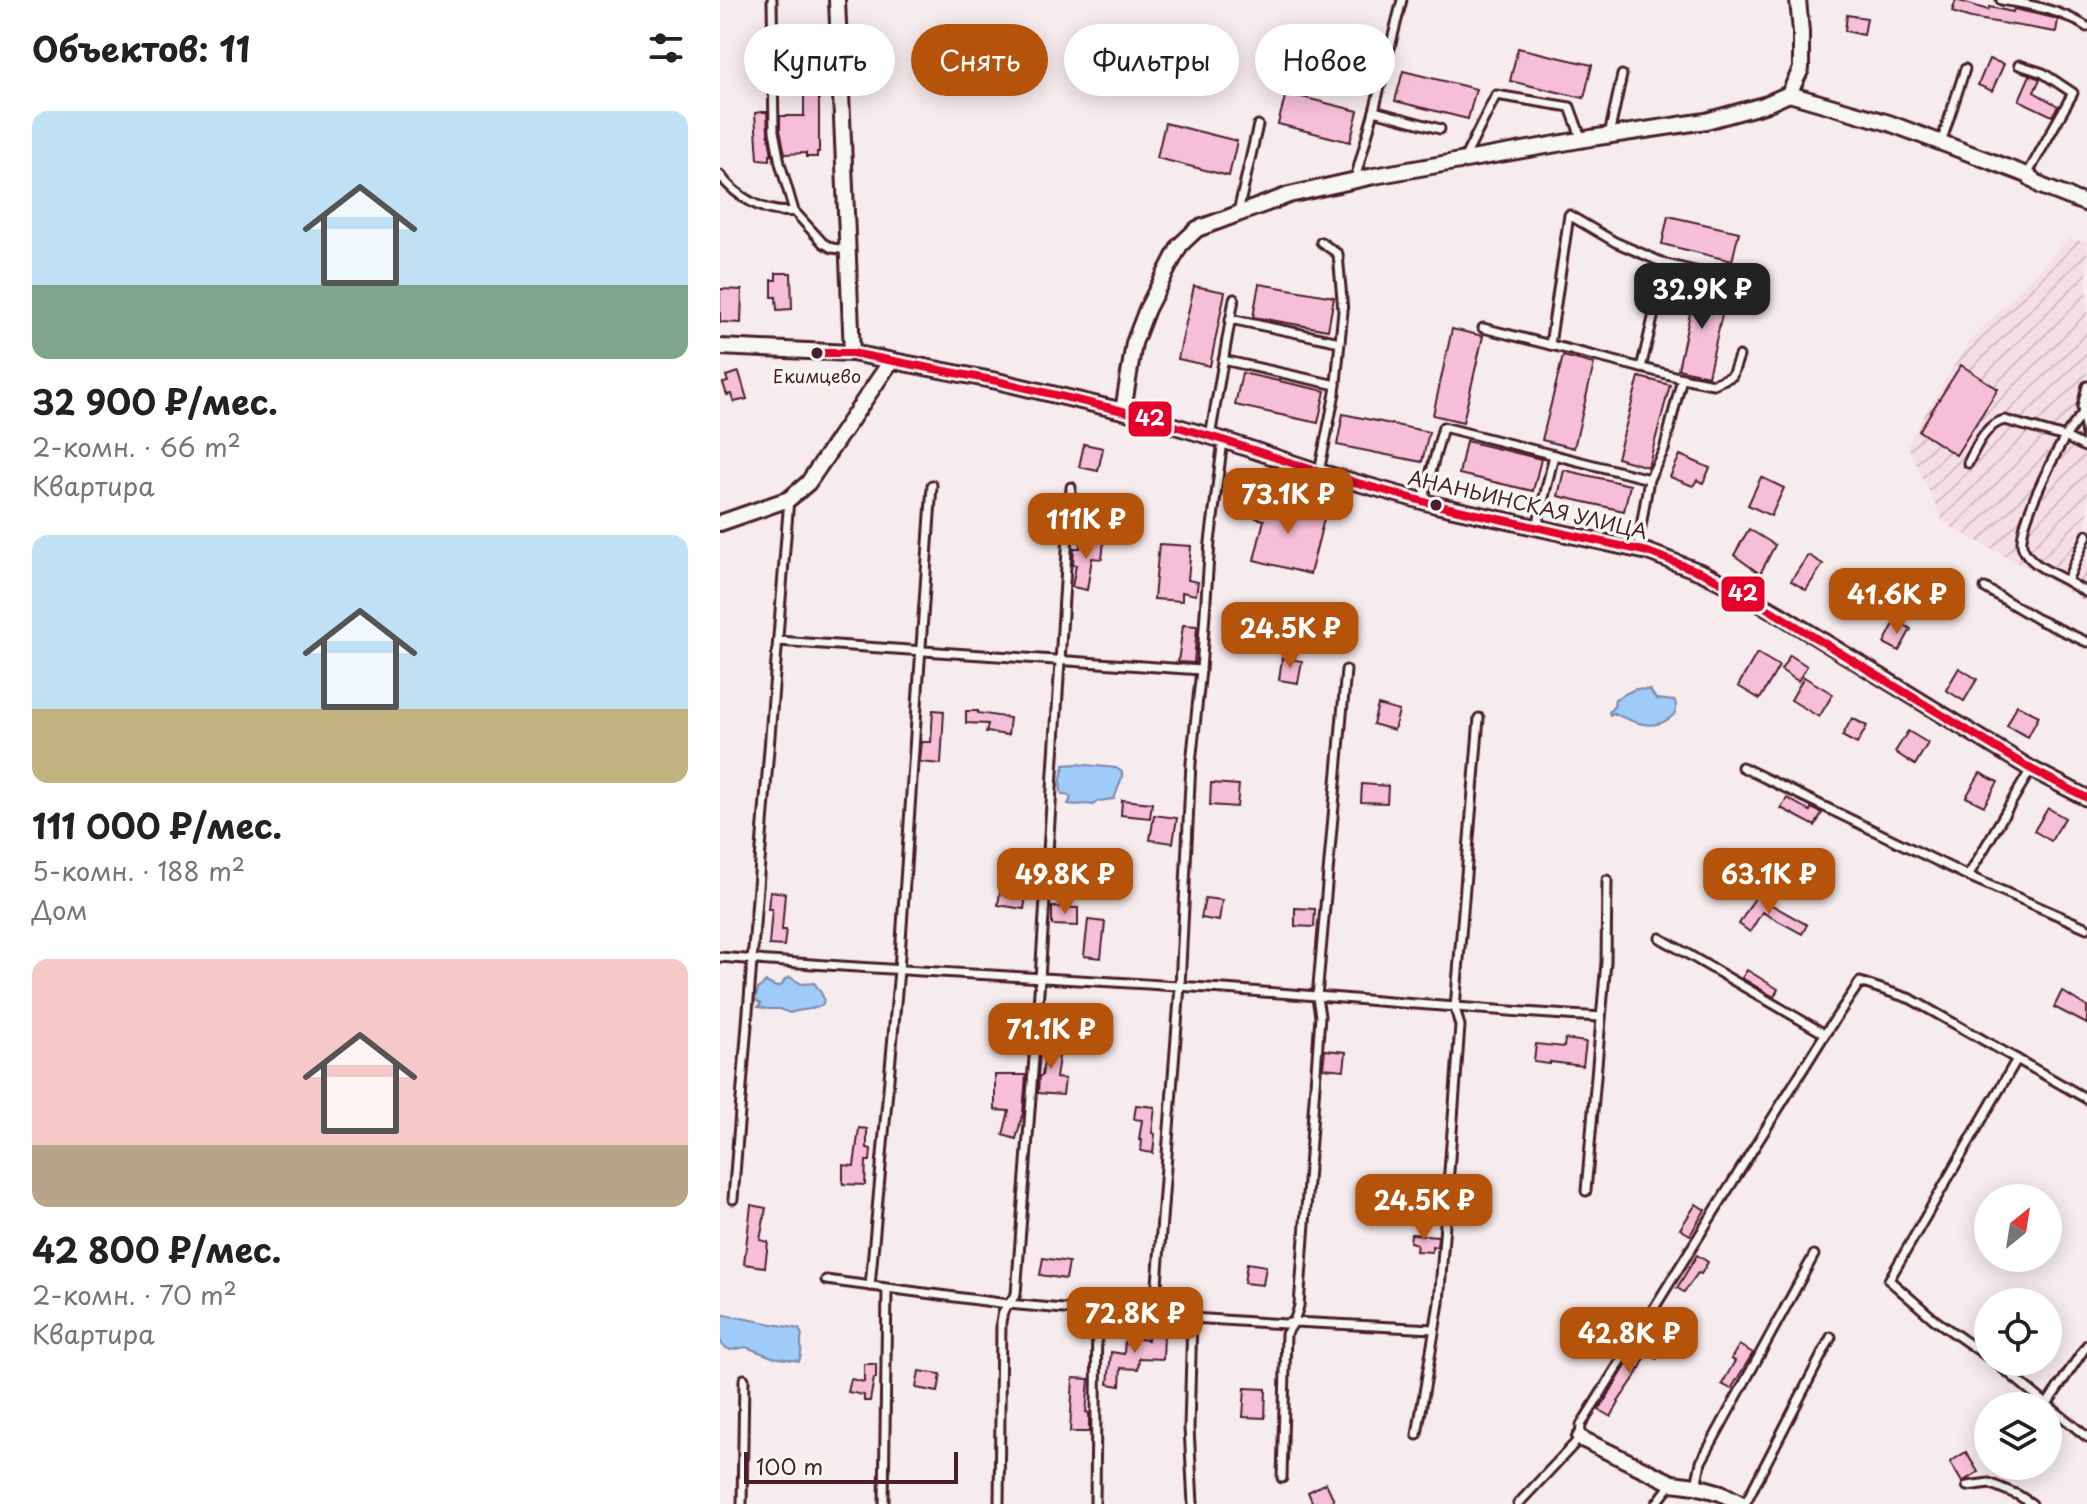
<!DOCTYPE html>
<html lang="ru">
<meta charset="utf-8">
<style>
body{margin:0;font-family:"Playpen Sans",sans-serif;background:#f6f6f6;color:#222;height:100vh;display:flex;flex-direction:column;font-size:30px;white-space:nowrap}
*{box-sizing:border-box;margin:0}
p{font-size:26px;color:#767676}
.icon{flex:none;width:44px;height:44px;fill:none;stroke:currentColor;stroke-width:2;stroke-linecap:round;stroke-linejoin:round}
.map{position:relative;flex:1;overflow:hidden}
.sheet{display:flex;flex-direction:column;background:#fff;width:720px}
.sheet>*{flex:none}
.top-card{position:absolute;left:24px;top:24px;width:760px;height:72px;display:flex;gap:16px}
.needle{width:52px;rotate:30deg}
.fabs{position:absolute;left:1254px;top:1184px;display:grid;gap:16px}
.fabs a{display:grid;place-items:center;width:88px;height:88px;border-radius:50%;background:#fff;box-shadow:0 4px 20px #0003;font-size:40px}
.scale{position:absolute;left:24px;bottom:20px;width:214px;box-sizing:border-box;padding-left:8px;border:4px solid #4a1f2b;border-top:0;font-size:22px;line-height:28px;white-space:nowrap;color:#4a1f2b;-webkit-text-stroke:6px #f6f6f2;paint-order:stroke}
.price{position:absolute;translate:-50% -68px;padding:0 18px;border-radius:16px;background:#b45309;color:#fff;font-size:26px;line-height:52px;filter:drop-shadow(0 2px 4px #0008)}
.price::after{content:'';position:absolute;left:50%;top:48px;width:24px;height:18px;margin-left:-12px;background:inherit;clip-path:polygon(0 0,100% 0,50% 100%)}
.price.active{background:#222;color:#fff}
ul{padding:0;list-style:none}
li{display:grid;align-content:center;gap:16px;height:424px;padding:0 32px}
li span{display:grid;place-items:center;height:248px;border-radius:16px;color:#555}
li>.icon{margin-inline-start:auto}
span .icon{width:144px;height:144px;fill:#fffc;stroke-width:1}
li b{font-size:34px}
h2{display:flex;justify-content:space-between;align-items:center;height:96px;padding:0 32px;font-size:34px}
.tag{padding:0 28px;border-radius:36px;background:#fff;box-shadow:0 4px 20px #0003;font-size:28px;line-height:72px}
.tag.active{background:#b45309;color:#fff}
main{display:flex;flex:1;min-height:0}
.map>svg:first-child{display:block}
</style>
<main>
<section class="sheet">
<h2>Объектов: 11<svg class="icon" aria-label="filters" viewBox="0 0 24 24"><path d="M4 7h16M4 17h16"/><circle cx="9" cy="7" r="2"/><circle cx="15" cy="17" r="2"/></svg></h2>
<ul>
<li><span style="background:linear-gradient(#bfe0f5 70%,#7fa58c 0)"><svg class="icon" aria-label="home" viewBox="0 0 24 24"><path d="M3 11l9-7 9 7M6 9v11h12V9"/></svg></span><div><b>32 900 ₽/мес.</b><p>2-комн. · 66 m²</p><p>Квартира</p></div></li>
<li><span style="background:linear-gradient(#bfe0f5 70%,#c2b280 0)"><svg class="icon" aria-label="home" viewBox="0 0 24 24"><path d="M3 11l9-7 9 7M6 9v11h12V9"/></svg></span><div><b>111 000 ₽/мес.</b><p>5-комн. · 188 m²</p><p>Дом</p></div></li>
<li><span style="background:linear-gradient(#f6c9c9 75%,#b9a48a 0)"><svg class="icon" aria-label="home" viewBox="0 0 24 24"><path d="M3 11l9-7 9 7M6 9v11h12V9"/></svg></span><div><b>42 800 ₽/мес.</b><p>2-комн. · 70 m²</p><p>Квартира</p></div></li>
</ul>
</section>
<div class="map">
<svg width="1367" height="1504" viewBox="0 0 1367 1504">
<defs>
<pattern id="industrial-furrows" width="10" height="10" patternUnits="userSpaceOnUse" patternTransform="scale(2)"><rect width="10" height="10" fill="#f6dee6"/><path d="M-1 1l2-2M0 10L10 0M9 11l2-2" fill="none" stroke="#d4bec5"/></pattern>
</defs>
<rect width="100%" height="100%" fill="#f6ebed"/>
<filter id="ink" filterUnits="userSpaceOnUse"><feTurbulence type="fractalNoise" baseFrequency=".0125" numOctaves="2"/><feDisplacementMap in="SourceGraphic" scale="16" xChannelSelector="R" yChannelSelector="G"/><feConvolveMatrix kernelMatrix="1 2 1 2 8 2 1 2 1" color-interpolation-filters="sRGB"/></filter>
<g filter="url(#ink)">
<polygon fill="url(#industrial-furrows)" points="1349,239 1367,242 1367,603 1309,569 1224,523 1187,445 1247,344"/>
<g fill="#9ecbf8" stroke="#7c86a6" stroke-width="2">
<path d="M915,689L930,690L936,699L955,701C957,709 957,713 950,718C932,732 911,721 893,713L890,715L889,712L895,705L894,703L895,699Z"/>
<path d="M356,764L396,768L402,772V777L394,799L378,801L373,805C364,803 357,806 348,804L351,798L348,795L342,794C338,784 342,775 344,765Z"/>
<path d="M70,977L82,984L94,983C121,1015 84,1006 70,1013L59,1009H48L38,1007L41,1004L35,1000L38,989L46,982L56,987L62,985L65,979Z"/>
<path d="M0,1314L79,1329L82,1335C79,1344 84,1352 79,1361L52,1357L26,1347L10,1350L3,1346L0,1340Z"/>
</g>
<g fill="#f6bfd7" stroke="#4a1f2b" stroke-width="2">
<polygon points="1236,0 1268,10 1269,7 1293,12 1294,9 1334,18 1338,20 1336,32 1251,18 1232,12"/>
<polygon points="1127,15 1147,18 1144,35 1125,31"/>
<polygon points="798,48 872,65 864,98 790,81"/>
<polygon points="1269,59 1284,64 1272,91 1258,85"/>
<polygon points="683,71 756,89 748,119 675,101"/>
<polygon points="1310,75 1320,79 1314,92 1338,106 1332,116 1299,100"/>
<polygon points="84,84 99,84 99,152 97,152 97,157 86,157 86,153 65,154 60,130 60,116 84,116"/>
<polygon points="566,93 638,111 630,142 558,124"/>
<polygon points="41,112 47,112 48,132 52,155 50,155 50,160 38,159 35,113"/>
<polygon points="445,123 517,141 509,176 437,158"/>
<polygon points="948,216 1019,232 1012,261 942,244"/>
<polygon points="56,273 71,273 72,309 57,310 56,297 52,297 52,280 56,280"/>
<polygon points="539,284 614,297 608,330 533,317"/>
<polygon points="474,286 505,292 490,366 458,359"/>
<polygon points="976,286 1007,293 988,376 958,369"/>
<polygon points="0,289 22,290 21,323 0,322"/>
<polygon points="732,329 763,336 743,422 713,415"/>
<polygon points="843,356 874,364 854,448 822,440"/>
<polygon points="1241,365 1278,389 1236,455 1199,431"/>
<polygon points="19,372 27,399 14,402 11,394 7,395 3,383 8,382 6,376"/>
<polygon points="522,373 605,391 598,423 515,405"/>
<polygon points="919,377 950,385 928,467 897,458"/>
<polygon points="623,414 709,432 702,462 617,445"/>
<polygon points="746,441 821,459 813,491 739,474"/>
<polygon points="364,444 383,448 378,471 359,467"/>
<polygon points="960,455 990,468 983,483 977,480 973,486 950,477"/>
<polygon points="844,470 910,485 904,511 838,496"/>
<polygon points="1041,477 1064,488 1051,516 1028,505"/>
<polygon points="541,499 605,515 590,574 534,560 544,520 536,518"/>
<polygon points="1029,529 1055,545 1040,574 1014,555"/>
<polygon points="361,538 384,541 382,559 372,558 367,590 352,587 356,565 353,565 354,548 360,548"/>
<polygon points="439,544 471,546 468,580 478,582 476,595 462,592 462,601 434,599"/>
<polygon points="1088,555 1103,564 1086,590 1071,581"/>
<polygon points="1176,620 1191,629 1179,651 1164,643"/>
<polygon points="463,625 477,626 474,663 458,662"/>
<polygon points="1037,653 1059,666 1040,699 1018,686"/>
<polygon points="1070,655 1087,666 1078,681 1061,670"/>
<polygon points="562,658 582,661 578,683 559,680"/>
<polygon points="1239,668 1257,679 1244,701 1226,690"/>
<polygon points="1084,677 1113,694 1099,717 1071,700"/>
<polygon points="658,705 679,711 674,730 653,724"/>
<polygon points="1297,705 1319,716 1308,737 1287,726"/>
<polygon points="213,710 224,711 221,764 200,762 202,742 211,742"/>
<polygon points="246,711 258,711 258,713 290,718 288,735 266,732 268,724 246,723"/>
<polygon points="1132,718 1147,726 1137,744 1122,736"/>
<polygon points="1188,731 1208,743 1195,765 1175,752"/>
<polygon points="1260,773 1278,782 1264,806 1246,797"/>
<polygon points="491,783 519,785 517,807 490,805"/>
<polygon points="642,784 668,786 667,803 641,802"/>
<polygon points="1067,798 1090,811 1091,808 1102,813 1095,826 1061,808"/>
<polygon points="402,800 432,803 430,818 401,815"/>
<polygon points="1328,808 1345,818 1331,841 1314,831"/>
<polygon points="434,815 457,818 453,843 430,840"/>
<polygon points="281,886 307,890 304,909 278,905"/>
<polygon points="50,891 65,893 62,930 66,930 64,946 49,945 52,909 48,909"/>
<polygon points="1036,896 1087,925 1082,934 1042,912 1030,932 1019,924"/>
<polygon points="485,898 502,900 499,921 481,918"/>
<polygon points="332,907 358,908 358,926 332,925"/>
<polygon points="575,908 595,909 594,927 575,926"/>
<polygon points="368,920 385,922 381,958 364,956"/>
<polygon points="1027,970 1058,989 1054,997 1022,978"/>
<polygon points="1342,991 1367,1007 1367,1024 1334,1007"/>
<polygon points="845,1039 866,1042 863,1066 830,1062 830,1064 814,1062 816,1044 844,1047"/>
<polygon points="327,1040 341,1042 336,1078 345,1079 343,1095 318,1093 319,1076 322,1076"/>
<polygon points="605,1050 626,1052 624,1070 603,1068"/>
<polygon points="275,1075 306,1075 303,1113 296,1139 283,1135 289,1111 275,1110"/>
<polygon points="416,1105 435,1107 432,1133 435,1134 433,1153 421,1151 422,1140 419,1140 422,1120 414,1119"/>
<polygon points="139,1128 147,1129 147,1148 151,1149 150,1161 146,1161 145,1185 123,1184 123,1165 134,1166"/>
<polygon points="976,1204 985,1210 970,1235 960,1229"/>
<polygon points="31,1205 46,1208 40,1240 48,1242 45,1267 24,1264"/>
<polygon points="691,1234 718,1236 717,1247 712,1246 712,1252 696,1251 697,1244 690,1242"/>
<polygon points="977,1255 988,1262 981,1274 978,1273 964,1292 957,1288"/>
<polygon points="323,1258 349,1262 346,1279 320,1275"/>
<polygon points="527,1263 546,1266 543,1285 524,1283"/>
<polygon points="428,1334 444,1336 443,1359 419,1358 418,1369 401,1368 400,1386 388,1384 391,1352 404,1354 405,1337 428,1340"/>
<polygon points="923,1338 943,1349 937,1359 927,1354 917,1374 898,1402 899,1403 891,1417 879,1410"/>
<polygon points="1019,1345 1033,1353 1011,1389 1002,1384 1015,1361 1011,1359"/>
<polygon points="144,1364 156,1364 156,1378 154,1378 150,1401 144,1401 144,1395 128,1392 131,1379 144,1382"/>
<polygon points="199,1371 221,1374 218,1392 196,1388"/>
<polygon points="353,1378 369,1379 366,1412 369,1413 369,1432 350,1432"/>
<polygon points="525,1388 546,1389 545,1418 523,1417"/>
<polygon points="1246,1452 1258,1472 1242,1482 1230,1462"/>
<polygon points="606,1483 614,1500 605,1504 593,1504 588,1492"/>
</g>
<g fill="none" stroke-linecap="round" stroke-linejoin="round">
<defs>
<g id="service">
<polyline points="52,0 54,131 60,163 74,211 103,243 112,248 128,250"/>
<path d="M1281,0C1312,5 1341,10 1367,27"/>
<polyline points="1299,65 1323,73 1353,93 1307,175"/>
<polyline points="654,111 682,0"/>
<polyline points="889,135 902,75"/>
<polyline points="1221,143 1245,69"/>
<polyline points="744,159 776,95 850,107 862,140"/>
<path d="M0,175C16,197 46,215 74,211"/>
<polyline points="635,179 654,111 720,129"/>
<polyline points="518,212 538,125"/>
<polyline points="510,319 620,342"/>
<polyline points="763,328 962,378"/>
<polyline points="830,345 849,215 895,242 946,264 1016,281"/>
<polyline points="503,360 616,385"/>
<polyline points="921,368 946,264"/>
<polyline points="1367,386 1362,407 1367,442"/>
<polyline points="490,437 514,299"/>
<path d="M1248,463C1256,447 1266,423 1285,420L1345,437L1367,448"/>
<polyline points="599,472 615,393 623,311 618,254 601,242"/>
<polyline points="703,501 723,427 929,479"/>
<polyline points="817,527 834,455"/>
<polyline points="1367,535 1347,581 1367,593"/>
<polyline points="917,550 929,479 944,450 962,378 993,384 1012,376 1019,356"/>
<path d="M1347,581C1333,573 1310,565 1303,548C1295,531 1333,458 1344,439C1349,430 1356,422 1362,414"/>
<polyline points="1265,588 1317,619 1367,642"/>
<path d="M58,641C199,652 340,659 481,670"/>
<polyline points="1022,767 1248,876 1367,928"/>
<polyline points="1248,876 1311,769"/>
<polyline points="940,938 1105,1034"/>
<path d="M0,957C153,970 306,976 459,986C599,995 740,1009 881,1017"/>
<polyline points="866,1191 886,962 887,880"/>
<polyline points="13,1199 69,499"/>
<polyline points="106,1280 288,1304 377,1312 435,1310 472,1318 566,1324 574,1322 714,1329"/>
<polyline points="150,1286 179,970 212,485"/>
<polyline points="435,1310 460,986 471,763 481,670 490,542 503,440"/>
<polyline points="472,1318 469,1428 473,1504"/>
<polyline points="1268,1357 1215,1320 1169,1280 1297,1059"/>
<polyline points="1275,1362 1367,1437"/>
<polyline points="1327,1404 1367,1345"/>
<polyline points="697,1435 719,1303 740,1026 735,1008 759,718"/>
<polyline points="562,1478 566,1334 574,1322 579,1306 600,1016 597,997 626,670"/>
<polyline points="976,1486 981,1462 1094,1255"/>
<polyline points="1247,1486 1269,1483 1298,1495 1312,1504"/>
<polyline points="22,1504 24,1379"/>
<polyline points="164,1504 167,1289"/>
<polyline points="279,1504 281,1322 283,1312 296,1294 320,979 351,487"/>
<polyline points="375,1504 377,1312"/>
<polyline points="798,1504 860,1438 861,1425 1105,1034 1140,982 1191,999 1367,1099"/>
<polyline points="936,1504 952,1483"/>
<polyline points="1025,1504 1111,1337"/>
</g>
<g id="minor">
<polyline points="117,0 132,353"/>
<polyline points="1069,94 1169,123 1307,175 1321,186 1367,204"/>
<polyline points="0,347 132,353 277,381 403,411 503,440 599,472 716,505 928,552 983,573 1017,590 1062,616 1311,769 1367,798"/>
<polyline points="403,411 414,343 427,309 460,245 477,229 569,195 654,176 871,138 986,121 1044,105 1069,94 1081,69 1081,32 1078,0"/>
<polyline points="0,523 69,499 88,483 171,361"/>
<polyline points="860,1438 952,1483 976,1486 1001,1493 1022,1504"/>
</g>
</defs>
<use href="#service" stroke="#4a1f2b" stroke-width="13"/>
<use href="#minor" stroke="#4a1f2b" stroke-width="20"/>
<use href="#service" stroke="#f6f6f2" stroke-width="7"/>
<use href="#minor" stroke="#f6f6f2" stroke-width="14"/>
<defs>
<polyline id="bus-1" points="97,353 132,353 277,381 403,411 503,440 599,472 716,505 928,552 983,573 1017,590 1311,769 1367,798"/>
</defs>
<use href="#bus-1" stroke="#f6f6f2" stroke-width="14"/>
<use href="#bus-1" stroke="#e4002b" stroke-width="8"/>
</g>
</g>
<g fill="#4a1f2b" stroke="#f6f6f2" stroke-width="3">
<circle cx="97" cy="353" r="7"/>
<circle cx="716" cy="505" r="7"/>
</g>
<g text-anchor="middle" dominant-baseline="central" stroke-width="7" stroke-linejoin="round" paint-order="stroke">
<g font-size="18" fill="#4a1f2b" stroke="#f6f6f2">
<text x="97" y="375">Екимцево</text>
</g>
<g font-size="20" fill="#4a1f2b" stroke="#f6f6f2">
<text transform="translate(808 504) rotate(13)">АНАНЬИНСКАЯ УЛИЦА</text>
</g>
</g>
<g stroke="#f6f6f2" stroke-width="3">
<rect x="407" y="400" width="46" height="38" rx="8" fill="#e4002b"/>
<rect x="1000" y="575" width="46" height="38" rx="8" fill="#e4002b"/>
</g>
<g font-size="22" text-anchor="middle" font-weight="bold" fill="#fff">
<text x="430" y="426">42</text>
<text x="1023" y="601">42</text>
</g>
</svg>
<div class="fabs">
<a><svg class="needle" viewBox="-14 -14 28 28"><path d="M0-13l5 13h-10z" fill="#e53935"/><path d="M0 13l5-13h-10z" fill="#767676"/></svg></a>
<a><svg class="icon" aria-label="locate" viewBox="0 0 24 24"><circle cx="12" cy="12" r="6"/><path d="M12 2v4M12 18v4M2 12h4M18 12h4"/></svg></a>
<a><svg class="icon" aria-label="layers" viewBox="0 0 24 24"><path d="M12 4l9 5-9 5-9-5zM3 14l9 5 9-5"/></svg></a>
</div>
<div class="scale">100 m</div>
<b class="price active" style="left:982px;top:331px">32.9K ₽</b>
<b class="price" style="left:568px;top:536px">73.1K ₽</b>
<b class="price" style="left:366px;top:561px">111K ₽</b>
<b class="price" style="left:1177px;top:636px">41.6K ₽</b>
<b class="price" style="left:570px;top:670px">24.5K ₽</b>
<b class="price" style="left:345px;top:916px">49.8K ₽</b>
<b class="price" style="left:1049px;top:916px">63.1K ₽</b>
<b class="price" style="left:331px;top:1071px">71.1K ₽</b>
<b class="price" style="left:704px;top:1242px">24.5K ₽</b>
<b class="price" style="left:415px;top:1355px">72.8K ₽</b>
<b class="price" style="left:909px;top:1375px">42.8K ₽</b>
<div class="top-card">
<a class="tag">Купить</a>
<a class="tag active">Снять</a>
<a class="tag">Фильтры</a>
<a class="tag">Новое</a>
</div>
</div>
</main>
